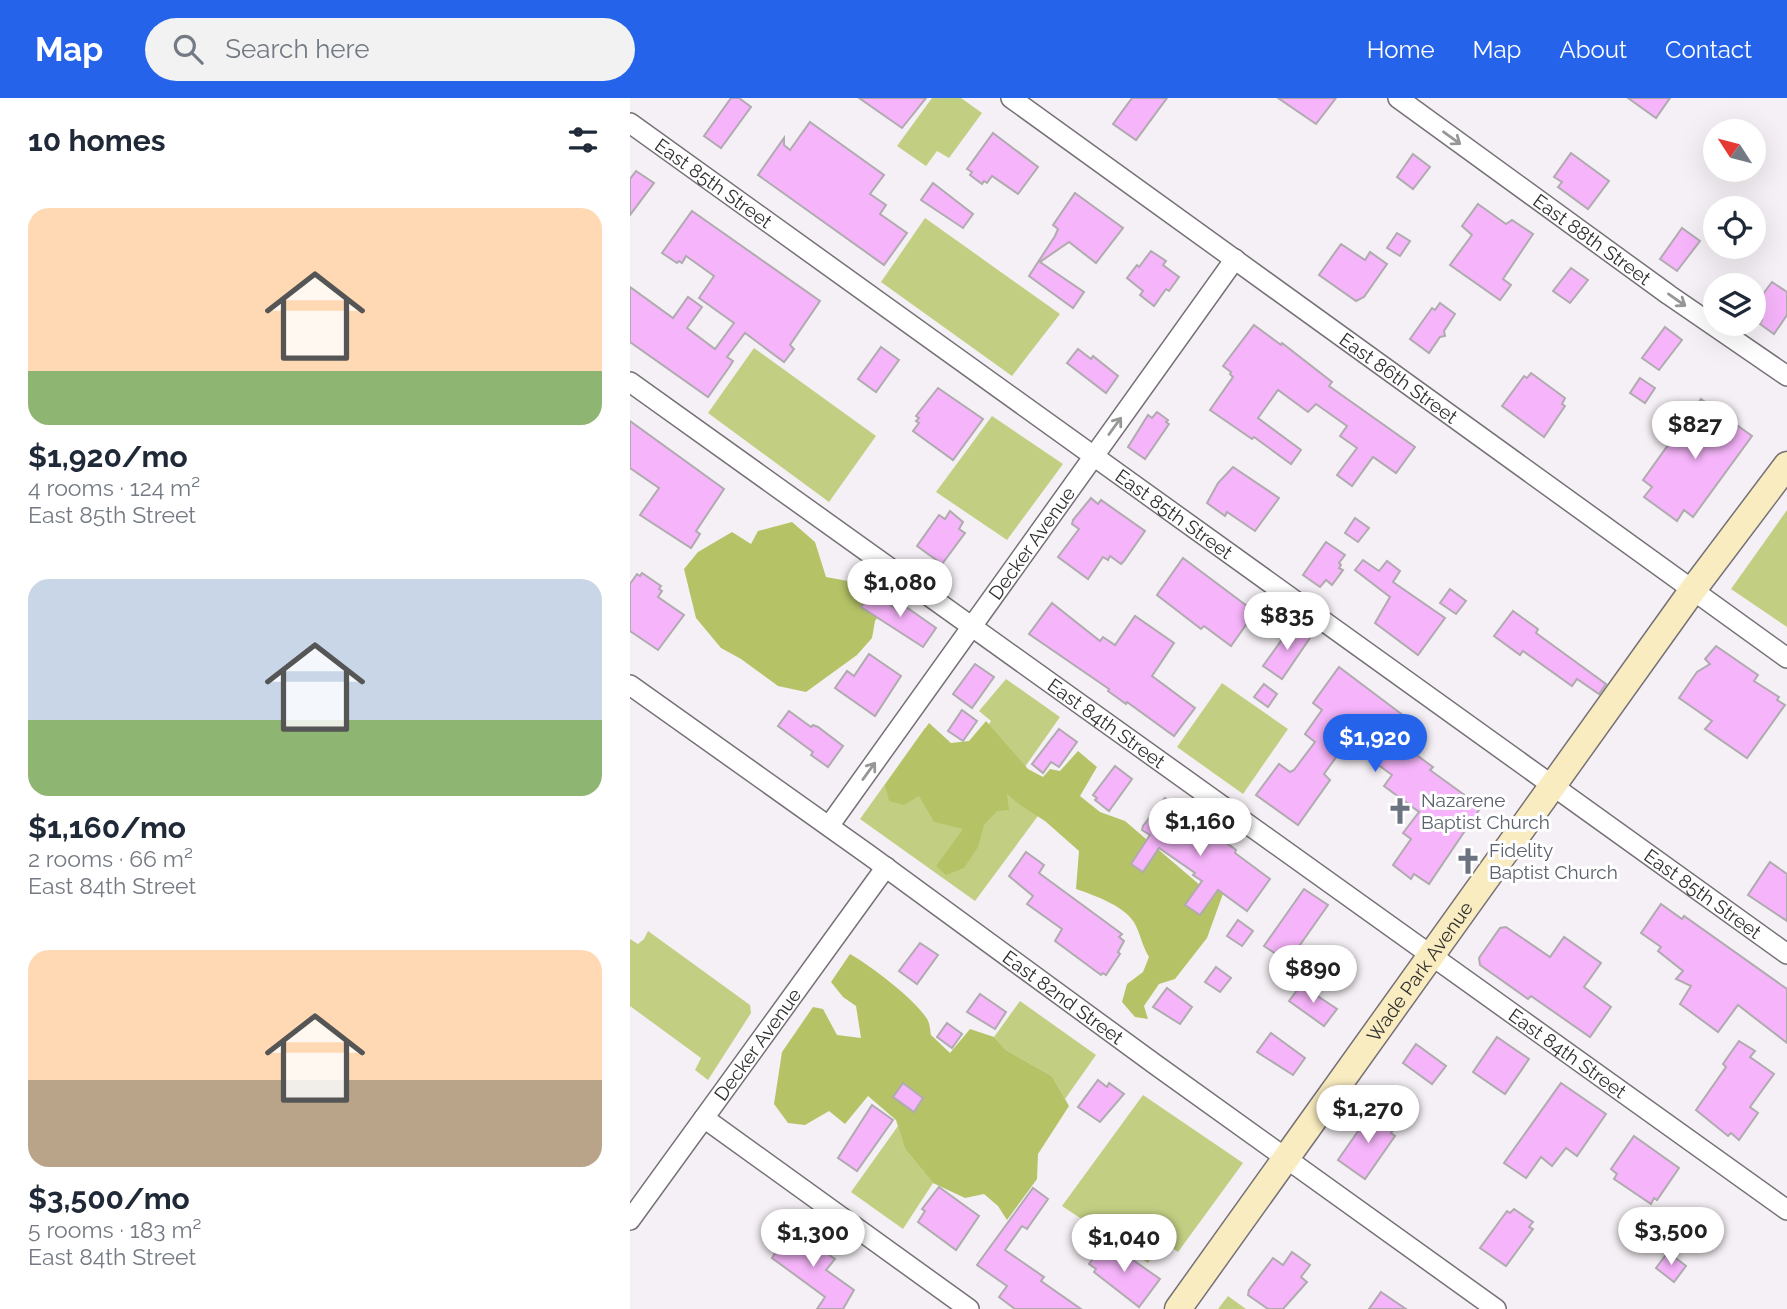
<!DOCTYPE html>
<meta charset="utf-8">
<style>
body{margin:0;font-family:Raleway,sans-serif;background:#f2f2f3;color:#1f2937;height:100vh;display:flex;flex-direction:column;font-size:26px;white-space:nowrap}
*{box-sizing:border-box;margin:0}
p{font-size:23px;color:#747a83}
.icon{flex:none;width:38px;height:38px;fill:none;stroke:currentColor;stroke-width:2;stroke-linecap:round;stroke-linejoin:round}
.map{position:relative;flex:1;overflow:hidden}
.panel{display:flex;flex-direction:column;background:#fff;width:630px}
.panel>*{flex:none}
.needle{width:46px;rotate:306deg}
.tools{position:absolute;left:1073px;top:21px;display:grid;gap:14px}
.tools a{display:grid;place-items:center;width:63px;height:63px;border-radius:50%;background:#fff;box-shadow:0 7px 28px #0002;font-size:35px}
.price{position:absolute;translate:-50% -60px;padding:0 16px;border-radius:24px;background:#fff;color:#222;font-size:23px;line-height:46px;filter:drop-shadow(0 2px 4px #0008)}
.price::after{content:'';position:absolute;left:50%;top:42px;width:21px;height:16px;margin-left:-10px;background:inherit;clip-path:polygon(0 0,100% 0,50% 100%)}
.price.on{background:#2563eb;color:#fff}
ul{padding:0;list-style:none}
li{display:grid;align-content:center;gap:14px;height:371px;padding:0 28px}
li span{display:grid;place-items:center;height:217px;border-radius:21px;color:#555}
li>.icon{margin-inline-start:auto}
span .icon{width:126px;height:126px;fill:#fffc;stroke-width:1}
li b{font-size:30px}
h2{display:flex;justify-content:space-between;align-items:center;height:84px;padding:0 28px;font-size:30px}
header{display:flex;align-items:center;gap:42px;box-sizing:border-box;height:98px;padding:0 35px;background:#2563eb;color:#fff}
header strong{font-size:33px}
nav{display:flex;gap:38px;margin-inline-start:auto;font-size:24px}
.search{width:490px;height:63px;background:#f2f2f3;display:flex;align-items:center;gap:18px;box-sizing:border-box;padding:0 24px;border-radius:38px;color:#747a83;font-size:26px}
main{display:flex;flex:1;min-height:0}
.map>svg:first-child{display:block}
</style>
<header>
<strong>Map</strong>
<div class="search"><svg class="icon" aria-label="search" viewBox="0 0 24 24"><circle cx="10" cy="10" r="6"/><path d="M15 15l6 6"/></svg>Search here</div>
<nav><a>Home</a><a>Map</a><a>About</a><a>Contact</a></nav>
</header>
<main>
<section class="panel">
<h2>10 homes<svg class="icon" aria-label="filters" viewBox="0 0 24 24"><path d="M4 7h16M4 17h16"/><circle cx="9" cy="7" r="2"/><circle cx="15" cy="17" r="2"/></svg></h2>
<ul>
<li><span style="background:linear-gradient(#ffd9b3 75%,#8fb573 0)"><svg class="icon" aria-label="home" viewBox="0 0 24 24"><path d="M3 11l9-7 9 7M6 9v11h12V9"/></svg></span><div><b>$1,920/mo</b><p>4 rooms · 124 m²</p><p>East 85th Street</p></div></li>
<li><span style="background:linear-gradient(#c9d6e8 65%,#8fb573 0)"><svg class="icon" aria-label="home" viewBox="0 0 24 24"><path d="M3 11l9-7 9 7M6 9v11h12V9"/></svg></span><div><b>$1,160/mo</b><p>2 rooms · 66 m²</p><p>East 84th Street</p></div></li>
<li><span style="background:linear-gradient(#ffd9b3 60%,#b9a48a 0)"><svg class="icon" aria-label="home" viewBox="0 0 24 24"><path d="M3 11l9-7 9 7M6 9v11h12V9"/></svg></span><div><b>$3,500/mo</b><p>5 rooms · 183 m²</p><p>East 84th Street</p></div></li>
</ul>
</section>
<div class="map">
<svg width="1157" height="1211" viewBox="0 0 1157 1211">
<rect width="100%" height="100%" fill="#f5f0f5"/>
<g fill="#c2cf83">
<polygon points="302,0 331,0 352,15 319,60 307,53 296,68 267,48"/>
<polygon points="295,120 430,216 382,278 251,184"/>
<polygon points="124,250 246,338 199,404 78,315"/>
<polygon points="362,318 433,366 377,442 306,394"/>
<polygon points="1157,412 1157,529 1101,491"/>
<polygon points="376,581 430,619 390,676 422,699 345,803 230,721 295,630 321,649 345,645 361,623 349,613"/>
<polygon points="592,585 658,631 613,696 547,649"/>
<polygon points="18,833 120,907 121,915 78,982 65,972 71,960 0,908 0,841 8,846 14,841"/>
<polygon points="390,903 466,957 435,1001 422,978 376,952 364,939"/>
<polygon points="513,997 613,1065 548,1154 533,1144 518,1165 432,1108"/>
<polygon points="268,1028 275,1051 303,1085 273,1131 221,1094"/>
<polygon points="598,1198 616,1211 588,1211"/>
</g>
<g fill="#b5c366">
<polygon points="162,424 185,444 196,479 234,486 261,499 245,523 242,540 227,557 176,594 148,588 111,561 91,550 66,520 54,471 68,454 102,434 121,446 128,433"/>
<path d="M356,623L398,671L413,679L420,671L430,673L448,653L467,669L450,698L470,714L495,723L571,788L594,793L577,840L545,881L529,886L514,908L518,921L505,919L492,904L497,886L513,874L519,859C513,849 511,839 506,828C498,809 464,797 446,791L449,753L415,723L390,707L377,696L379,712L367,713L354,727L348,749L334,770L316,777L306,768L333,731L304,724L289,698L274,707L259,703L255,687L299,625L321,645L339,643Z"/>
<path d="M220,856C241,868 285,901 297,921C300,925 300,932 301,937L320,955L340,931L364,939L376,952L422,978L439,1008L408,1056L407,1081L377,1122L368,1108L354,1096L335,1100L303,1085L275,1051L266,1022L238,998L215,1026L199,1013L175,1027L158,1025L144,1006L152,954L183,909L193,911L207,937L231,940L226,908L213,899L201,884Z"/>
</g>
<g fill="#f6b4fa" stroke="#afabaf" stroke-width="2">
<polygon points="101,0 109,0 121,9 91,50 74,38"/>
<polygon points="229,0 296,0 272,30"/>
<polygon points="502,0 537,0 506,42 483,26"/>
<polygon points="648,0 706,0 686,26"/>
<polygon points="998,0 1040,0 1026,20"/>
<polygon points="180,24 254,77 240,96 256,107 250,116 277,135 254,167 128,77 154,40 154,47 160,52"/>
<polygon points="363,35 408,69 388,96 362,78 357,85 354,83 352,86 340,77 342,74 337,71"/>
<polygon points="941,55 979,83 958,111 928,89 932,84 924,79"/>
<polygon points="783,56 800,69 783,91 767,79"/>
<polygon points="6,73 24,85 0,117 0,81"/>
<polygon points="303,85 343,116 333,130 291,102"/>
<polygon points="445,95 493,130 466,165 439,144 410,164 454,194 443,210 399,178 425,138 428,131 423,127"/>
<polygon points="848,106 876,126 882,122 903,136 873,181 881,187 870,202 820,167 842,137 832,128"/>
<polygon points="62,113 190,203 160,247 164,251 154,264 115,235 97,259 103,263 100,268 78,299 0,244 0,189 43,220 58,199 72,209 57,230 85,251 104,225 69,200 84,178 56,158 52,165 49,163 47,165 32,155"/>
<polygon points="1052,130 1070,143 1047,173 1030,161"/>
<polygon points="767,135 780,143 770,158 757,150"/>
<polygon points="711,146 735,162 740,154 757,166 734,199 726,203 689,177"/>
<polygon points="521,153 536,163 533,167 549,179 539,193 536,191 524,208 510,197 513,193 497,180 507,167 509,169"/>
<polygon points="941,170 958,182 940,205 923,193"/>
<polygon points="1142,184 1157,194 1157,217 1144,236 1130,226 1132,222 1124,216 1124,195 1130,200"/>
<polygon points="810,205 825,216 814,233 815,238 810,239 799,255 780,241 802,210 805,212"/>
<polygon points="624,227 651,247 652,245 702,284 699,288 785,349 766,375 743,359 722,388 707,377 727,350 710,338 717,328 686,306 678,314 648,292 628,320 671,352 661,366 624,339 622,341 580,312 603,279 600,276 601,274 593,268"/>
<polygon points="1035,229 1052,242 1029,272 1012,260"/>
<polygon points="251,249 269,262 246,294 228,281"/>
<polygon points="448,251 461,261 463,258 488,278 476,295 437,265"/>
<polygon points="901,275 935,300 932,306 935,308 914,339 872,308 894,278 897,280"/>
<polygon points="1010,280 1025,290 1015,305 1000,295"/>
<polygon points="308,290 353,321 323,362 283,333 289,325 286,323 289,320 286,318"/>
<polygon points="1071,301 1122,338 1063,419 1054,412 1047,423 1014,399 1022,389 1013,382"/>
<polygon points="527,314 538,322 536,324 539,326 515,361 498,349 518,317 522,320"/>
<polygon points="0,323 94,391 66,433 70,436 61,450 10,417 29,390 0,370"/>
<polygon points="603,369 649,400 625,433 597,414 595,418 577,405 588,385"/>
<polygon points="461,400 468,406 471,402 515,433 494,463 491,466 480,458 478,462 473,459 458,481 428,459 449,431 442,426 443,422"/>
<polygon points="320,413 333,424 329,431 335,435 312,466 287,448 309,417 315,421"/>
<polygon points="725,420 739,430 728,444 715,435"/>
<polygon points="696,444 715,457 709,465 711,467 709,470 713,472 702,487 696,482 690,489 673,477"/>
<polygon points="553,460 625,514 601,548 574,528 571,531 527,497"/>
<polygon points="733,462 749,473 757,463 770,473 763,484 815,520 788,557 745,525 760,499 725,472"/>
<polygon points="12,475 31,488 29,491 32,493 28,499 54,517 28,552 0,533 0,486 7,476 10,478"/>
<polygon points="820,491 836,503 826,516 810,505"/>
<polygon points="243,494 269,513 272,506 306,530 293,549 231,509"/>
<polygon points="422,505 470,543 473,539 485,547 505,518 544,545 522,578 565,610 544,638 497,604 496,606 478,593 479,591 399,536"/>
<polygon points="883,513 908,531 906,535 976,586 969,596 947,581 942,588 893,553 890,557 864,538"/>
<polygon points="670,528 682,537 652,581 633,568 658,533 664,537"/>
<polygon points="1086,548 1128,577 1124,583 1149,599 1147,602 1155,607 1117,660 1075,631 1082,623 1049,600 1067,574 1080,566 1075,561"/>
<polygon points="239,556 271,578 245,618 205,590 217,573 224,578"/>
<polygon points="345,566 364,579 342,610 323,596"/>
<polygon points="709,569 778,621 766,642 803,669 800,672 851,709 799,786 784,776 781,781 763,767 781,741 773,735 789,714 754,688 762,677 717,644 694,676 700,682 668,727 626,697 649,666 660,674 664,672 685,644 675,636 692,612 683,605"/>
<polygon points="634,586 647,596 638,609 624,599"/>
<polygon points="332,612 347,623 333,643 318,633"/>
<polygon points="159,613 181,629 183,627 188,629 213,648 198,669 181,657 183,654 148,628"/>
<polygon points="429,631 447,644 429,669 421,664 413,675 402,666"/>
<polygon points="485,668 502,681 479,713 465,702 467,700 463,697"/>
<polygon points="535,700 606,752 605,755 640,781 617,813 588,792 570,817 555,807 572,783 563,777 565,775 529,750 513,774 501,766 520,737 512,732 513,728"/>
<polygon points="396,754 414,767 409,775 492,836 489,839 494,843 488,854 490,856 476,877 473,875 471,877 425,843 432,831 397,806 403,798 379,778"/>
<polygon points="1140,764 1157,776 1157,823 1118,797"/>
<polygon points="674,791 698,807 658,864 634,848"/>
<polygon points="1031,806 1052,821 1054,818 1157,891 1157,945 1108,907 1088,934 1050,906 1061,888 1046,881 1053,873 1028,853 1031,849 1011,835"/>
<polygon points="608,822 623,833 612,848 597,838"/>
<polygon points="876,829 920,859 934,839 971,865 954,889 981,909 960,939 901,898 898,901 850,867 849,860 870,830"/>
<polygon points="290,845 308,857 287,886 269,873"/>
<polygon points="586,869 601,880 590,894 575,884"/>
<polygon points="671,887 707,911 694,928 659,903"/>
<polygon points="537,890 562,909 550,926 523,909"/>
<polygon points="350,896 376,914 365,931 337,914"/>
<polygon points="317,925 332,936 322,950 307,939"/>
<polygon points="641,935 675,960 663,977 627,954"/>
<polygon points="867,939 899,961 875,996 843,974"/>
<polygon points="1109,943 1125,953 1120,959 1144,976 1120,1009 1128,1015 1109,1042 1101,1035 1098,1038 1066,1012 1096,969 1093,966"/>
<polygon points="786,946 816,968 802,986 773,965"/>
<polygon points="468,982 477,989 479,985 494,996 470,1024 448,1009"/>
<polygon points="273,985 293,1000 284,1014 263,999"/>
<polygon points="931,985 976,1016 947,1058 936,1050 922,1068 911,1059 896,1080 874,1065"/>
<polygon points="242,1007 263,1022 227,1073 208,1060"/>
<polygon points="750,1015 766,1027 761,1035 765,1038 735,1081 708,1062 738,1019 744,1024"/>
<polygon points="1004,1038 1049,1070 1027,1102 1024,1100 1021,1106 984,1081 987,1076 981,1071"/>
<polygon points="309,1089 349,1118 326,1152 288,1124 295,1113 292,1111"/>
<polygon points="403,1090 418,1101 397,1131 392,1128 375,1152 414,1179 411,1183 451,1211 385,1211 369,1199 377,1188 347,1167"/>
<polygon points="884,1111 903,1124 899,1129 903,1131 876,1168 850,1150 877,1113 880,1115"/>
<polygon points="165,1128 182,1140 179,1143 205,1161 196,1172 224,1192 213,1211 187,1211 195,1199 142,1160 149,1149 149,1143 155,1142"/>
<polygon points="473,1147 480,1152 483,1148 530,1181 509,1209 464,1174 466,1171 459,1166"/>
<polygon points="662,1154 680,1167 671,1179 677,1184 653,1211 638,1211 618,1197 619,1192 643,1160 653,1167"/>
<polygon points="1038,1154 1056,1168 1044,1184 1026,1170"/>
<polygon points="751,1194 776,1211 739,1211"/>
</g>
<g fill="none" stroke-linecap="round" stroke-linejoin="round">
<defs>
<g id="street">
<path id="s1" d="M381,0L1157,560"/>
<path id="s2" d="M768,0L1039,197L1157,278"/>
<path id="s3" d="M0,25L1157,856"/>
<path id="s4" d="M0,284L1157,1112"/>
<path id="s5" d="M0,587L239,757L526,967L866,1211"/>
<path id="s6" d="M199,728L605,161"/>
<polyline points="74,1020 339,1211"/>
<path id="s7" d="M0,1122L256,769"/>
</g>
<g id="secondary">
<path id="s8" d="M548,1211L1062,493L1157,367"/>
</g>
</defs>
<use href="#street" stroke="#757176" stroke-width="22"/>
<use href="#secondary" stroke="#757176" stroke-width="29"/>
<use href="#street" stroke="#fff" stroke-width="19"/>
<use href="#secondary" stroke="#f9ecc0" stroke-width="26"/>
</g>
<defs><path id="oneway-shaft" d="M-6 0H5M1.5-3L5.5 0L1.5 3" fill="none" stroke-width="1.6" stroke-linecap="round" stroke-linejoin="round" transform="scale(1.75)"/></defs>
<g stroke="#989798">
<use href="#oneway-shaft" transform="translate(822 40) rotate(36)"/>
<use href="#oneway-shaft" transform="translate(1047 202) rotate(35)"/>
<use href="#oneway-shaft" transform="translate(485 328) rotate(-54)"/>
<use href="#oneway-shaft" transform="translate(239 673) rotate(-54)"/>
</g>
<defs>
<symbol id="church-bare" viewBox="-9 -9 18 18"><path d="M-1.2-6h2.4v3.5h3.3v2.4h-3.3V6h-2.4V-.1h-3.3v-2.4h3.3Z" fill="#6b7280" stroke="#fff" stroke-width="2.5" paint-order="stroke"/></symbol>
</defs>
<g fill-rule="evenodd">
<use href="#church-bare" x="751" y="694" width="38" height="38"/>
<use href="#church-bare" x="819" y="744" width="38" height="38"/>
</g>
<g text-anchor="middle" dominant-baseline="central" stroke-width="6" stroke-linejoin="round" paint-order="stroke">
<g font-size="19" fill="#302f30" stroke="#fff">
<text stroke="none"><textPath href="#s3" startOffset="103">East 85th Street</textPath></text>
<text stroke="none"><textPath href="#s2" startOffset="240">East 88th Street</textPath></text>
<text stroke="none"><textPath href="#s1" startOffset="478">East 86th Street</textPath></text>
<text stroke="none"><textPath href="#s3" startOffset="670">East 85th Street</textPath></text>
<text stroke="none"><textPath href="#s6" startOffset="348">Decker Avenue</textPath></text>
<text stroke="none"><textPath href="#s4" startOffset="586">East 84th Street</textPath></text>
<text stroke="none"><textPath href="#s3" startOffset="1321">East 85th Street</textPath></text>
<text stroke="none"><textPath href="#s8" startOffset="415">Wade Park Avenue</textPath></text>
<text stroke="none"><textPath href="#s5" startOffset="534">East 82nd Street</textPath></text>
<text stroke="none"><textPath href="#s7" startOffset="217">Decker Avenue</textPath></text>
<text stroke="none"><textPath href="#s4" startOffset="1153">East 84th Street</textPath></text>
</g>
<g font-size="19" fill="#5b616d" stroke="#fff" text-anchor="start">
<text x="791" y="702">Nazarene<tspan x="791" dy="22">Baptist Church</tspan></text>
<text x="859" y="752">Fidelity<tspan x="859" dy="22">Baptist Church</tspan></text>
</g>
</g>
</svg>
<div class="tools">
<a><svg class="needle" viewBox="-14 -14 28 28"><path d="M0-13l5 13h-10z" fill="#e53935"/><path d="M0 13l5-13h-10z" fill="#747a83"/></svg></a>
<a><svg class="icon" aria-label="locate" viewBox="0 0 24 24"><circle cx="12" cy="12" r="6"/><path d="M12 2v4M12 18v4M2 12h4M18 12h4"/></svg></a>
<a><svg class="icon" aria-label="layers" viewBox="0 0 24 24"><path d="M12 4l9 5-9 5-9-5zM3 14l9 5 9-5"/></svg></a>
</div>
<b class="price" style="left:1065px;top:363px">$827</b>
<b class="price" style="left:270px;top:521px">$1,080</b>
<b class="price" style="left:657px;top:554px">$835</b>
<b class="price on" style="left:745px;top:676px">$1,920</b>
<b class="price" style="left:570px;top:760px">$1,160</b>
<b class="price" style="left:683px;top:907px">$890</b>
<b class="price" style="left:738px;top:1047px">$1,270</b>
<b class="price" style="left:1041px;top:1169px">$3,500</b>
<b class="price" style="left:183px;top:1171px">$1,300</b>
<b class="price" style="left:494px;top:1176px">$1,040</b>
</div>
</main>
